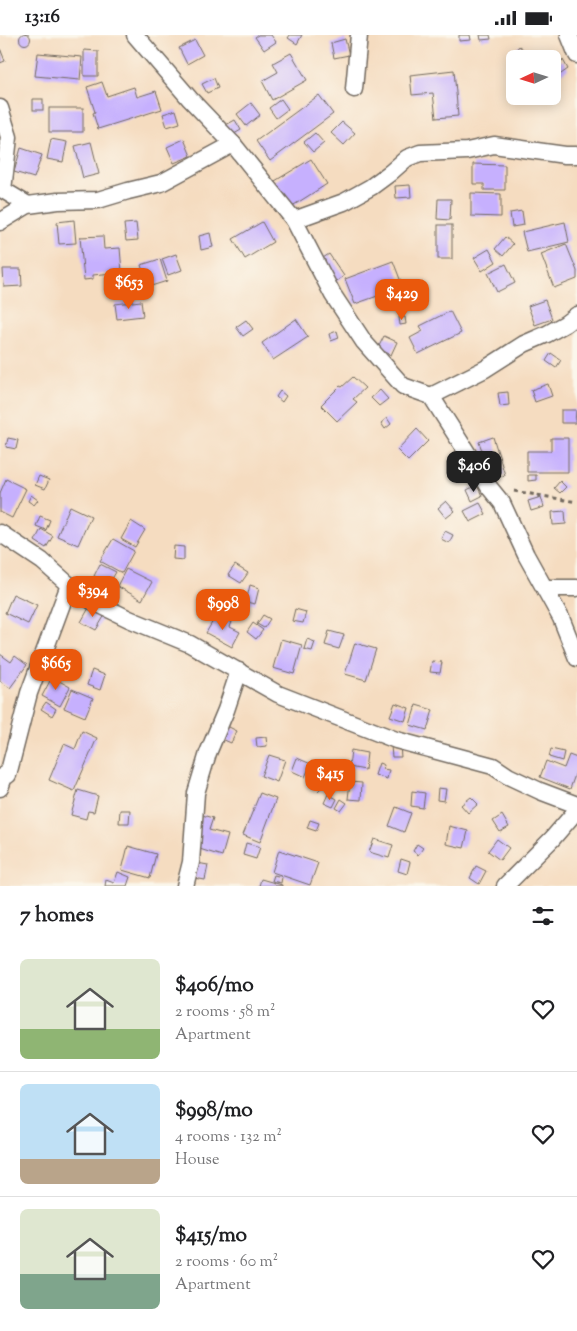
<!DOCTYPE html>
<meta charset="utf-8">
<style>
body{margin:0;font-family:"Sorts Mill Goudy",serif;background:#f6f6f6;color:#202124;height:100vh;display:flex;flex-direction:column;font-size:19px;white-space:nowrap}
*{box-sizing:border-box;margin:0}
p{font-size:16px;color:#757577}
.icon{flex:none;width:28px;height:28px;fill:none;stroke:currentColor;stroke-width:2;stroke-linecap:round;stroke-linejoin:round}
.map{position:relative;height:851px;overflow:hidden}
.drawer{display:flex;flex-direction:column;background:#fff;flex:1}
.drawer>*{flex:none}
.needle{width:32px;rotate:266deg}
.controls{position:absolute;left:506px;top:15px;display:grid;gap:10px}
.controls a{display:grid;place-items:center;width:55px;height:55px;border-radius:8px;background:#fff;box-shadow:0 2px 12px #0003;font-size:25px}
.price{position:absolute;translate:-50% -42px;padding:0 11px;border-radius:10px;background:#ea580c;color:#fff;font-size:16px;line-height:32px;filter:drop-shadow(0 1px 2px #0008)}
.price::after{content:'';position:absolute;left:50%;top:30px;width:15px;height:11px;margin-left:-8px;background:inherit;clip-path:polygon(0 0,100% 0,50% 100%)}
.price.on{background:#222;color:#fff}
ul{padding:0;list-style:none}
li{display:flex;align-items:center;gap:15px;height:125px;padding:0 20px}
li+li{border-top:1px solid #e0e0e0}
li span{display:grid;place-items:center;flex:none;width:140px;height:100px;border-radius:8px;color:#555}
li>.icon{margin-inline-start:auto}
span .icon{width:60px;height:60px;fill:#fffc;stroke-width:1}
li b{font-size:21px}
h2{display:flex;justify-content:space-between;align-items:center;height:60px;padding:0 20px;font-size:21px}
.status{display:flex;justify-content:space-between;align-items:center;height:35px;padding:0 25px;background:#fff;direction:ltr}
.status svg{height:14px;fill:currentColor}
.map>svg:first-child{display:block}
</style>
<div class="status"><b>13:16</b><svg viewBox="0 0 49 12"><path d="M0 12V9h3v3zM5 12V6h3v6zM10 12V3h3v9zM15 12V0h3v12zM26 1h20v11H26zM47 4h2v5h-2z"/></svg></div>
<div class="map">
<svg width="577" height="851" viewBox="0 0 577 851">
<rect width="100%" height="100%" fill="#fbf7ec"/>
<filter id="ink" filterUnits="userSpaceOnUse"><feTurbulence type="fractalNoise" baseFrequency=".02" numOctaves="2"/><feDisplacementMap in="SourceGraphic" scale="10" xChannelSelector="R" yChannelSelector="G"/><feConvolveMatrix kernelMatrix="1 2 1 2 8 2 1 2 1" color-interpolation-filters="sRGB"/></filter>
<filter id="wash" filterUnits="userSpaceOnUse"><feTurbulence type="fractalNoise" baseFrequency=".0096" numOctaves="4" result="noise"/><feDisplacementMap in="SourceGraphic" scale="20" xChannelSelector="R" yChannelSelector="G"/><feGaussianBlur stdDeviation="1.12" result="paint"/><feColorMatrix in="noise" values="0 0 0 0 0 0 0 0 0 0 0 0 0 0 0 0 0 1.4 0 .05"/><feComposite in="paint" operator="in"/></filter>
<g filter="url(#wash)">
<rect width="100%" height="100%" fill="#f5dcc0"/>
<g id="blocks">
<g fill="#c6b0fe">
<circle cx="25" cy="4" r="5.5"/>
<polygon points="258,0 271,0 276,7 264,15 255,2"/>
<polygon points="290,0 302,0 297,9 288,3"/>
<polygon points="459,0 470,0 471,5 459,6"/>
<polygon points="480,0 490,0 491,4 481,5"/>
<polygon points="345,4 349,20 334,23 331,8"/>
<polygon points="195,5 203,20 187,29 179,13"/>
<polygon points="519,11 528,18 523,24 516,24 512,20"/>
<polygon points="0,13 5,26 0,28"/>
<polygon points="84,15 98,16 98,41 84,41"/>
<polygon points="38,18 82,22 80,45 35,41"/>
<polygon points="291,18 307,45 272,65 262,46 278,37 273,28"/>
<polygon points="563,25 568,34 558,41 552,32"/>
<polygon points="454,35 458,81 436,83 433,58 412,60 410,40"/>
<polygon points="214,43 218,53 207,58 202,49"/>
<polygon points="102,47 107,61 134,52 137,62 156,56 162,74 98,94 93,78 95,77 87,52"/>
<polygon points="319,60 333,79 270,126 256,106"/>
<rect x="33" y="64" width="10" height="11"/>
<polygon points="281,64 288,74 276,83 269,73"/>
<polygon points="251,68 260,80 246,91 237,79"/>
<rect x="49" y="73" width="34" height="24"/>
<polygon points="176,75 180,88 167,92 163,79"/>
<polygon points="235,85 241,95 229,102 224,91"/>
<polygon points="342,87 355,98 344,110 331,98"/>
<polygon points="315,98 324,108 313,117 304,107"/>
<polygon points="51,104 67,107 63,127 47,124"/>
<polygon points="184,104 191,121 174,128 167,112"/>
<polygon points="91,107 99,139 83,143 75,111"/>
<polygon points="21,113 42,120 34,143 14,137"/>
<polygon points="311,124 327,149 286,175 270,149"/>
<polygon points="473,129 505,130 505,155 484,155 484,149 473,149"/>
<polygon points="410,150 411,162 396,163 395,151"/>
<polygon points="471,158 501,159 501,182 471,181"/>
<polygon points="438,164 451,164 450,185 437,184"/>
<polygon points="522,176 524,190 512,192 510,178"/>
<polygon points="74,185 76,208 59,209 57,187"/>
<polygon points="262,187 273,207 245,224 233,204"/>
<polygon points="565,187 569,207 527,217 522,197"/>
<polygon points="136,188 138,205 126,206 124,189"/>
<rect x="438" y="190" width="14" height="34"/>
<polygon points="210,198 213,212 201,215 199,201"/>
<polygon points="103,201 104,214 120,213 122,237 93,240 93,244 84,245 80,202"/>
<polygon points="505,202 513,209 503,221 495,214"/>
<polygon points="566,209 577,236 577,244 554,253 541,219"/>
<polygon points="489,214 496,227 482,236 474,223"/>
<polygon points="176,219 182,235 168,240 162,224"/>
<polygon points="329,219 344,241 331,250 317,227"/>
<polygon points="160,224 167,246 148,252 141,230"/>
<polygon points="393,226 403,252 355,269 345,244"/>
<polygon points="506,229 515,248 497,257 488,238"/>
<polygon points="3,234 21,234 22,251 4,252"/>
<polygon points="545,265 552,284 535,290 528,271"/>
<polygon points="141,266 143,281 117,284 115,269"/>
<polygon points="450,276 461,298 418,319 410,303 423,296 420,291"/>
<polygon points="399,282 405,282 406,289 400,290"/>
<polygon points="296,284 308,302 273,325 262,308"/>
<polygon points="246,285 253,294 243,301 236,292"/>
<polygon points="337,296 339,303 331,306 329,299"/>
<polygon points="384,301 397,307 391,320 378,313"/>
<polygon points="551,318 561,325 556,333 546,326"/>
<polygon points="353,342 365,353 353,364 357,367 337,386 321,370 340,351 342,352"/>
<polygon points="548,349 552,361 535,367 531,355"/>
<polygon points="380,355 388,364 379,371 371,363"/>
<polygon points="280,356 286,361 282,367 276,362"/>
<polygon points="508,357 509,370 500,371 498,358"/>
<polygon points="561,375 576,375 575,388 561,388"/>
<polygon points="387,383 391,389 385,394 381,388"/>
<polygon points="417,394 428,406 408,426 397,415"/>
<polygon points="493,402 505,440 492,444 479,407"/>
<polygon points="8,403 18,405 16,414 6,412"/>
<polygon points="551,403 568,403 568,437 527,437 527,416 551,416"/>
<polygon points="528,440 536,440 536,445 528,446"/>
<polygon points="39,441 49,445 45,454 35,450"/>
<polygon points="6,444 26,454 12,483 0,477 0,458"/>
<polygon points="560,446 566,452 560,458 554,453"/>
<polygon points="477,450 482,461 472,466 467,455"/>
<polygon points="31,460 38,465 34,470 28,466"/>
<polygon points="541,462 544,472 531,476 528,466"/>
<polygon points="446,466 455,476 446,483 438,473"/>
<polygon points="480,468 486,479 470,487 464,476"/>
<polygon points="70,471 91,481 78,510 57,501"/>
<polygon points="565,476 566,489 553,490 552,477"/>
<polygon points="40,481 50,485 46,495 36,491"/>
<polygon points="131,486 145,495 135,512 121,504"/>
<polygon points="41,494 53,501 46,513 35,506"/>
<polygon points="445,496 453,500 449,508 441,504"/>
<polygon points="113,504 134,516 122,538 100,526"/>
<polygon points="174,511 184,512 184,525 173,524"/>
<polygon points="100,529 116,537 109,549 94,541"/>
<polygon points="235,530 248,538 241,548 228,540"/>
<polygon points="126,534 152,547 142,565 117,551"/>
<polygon points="250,550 259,553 255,569 246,567"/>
<polygon points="13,559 37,570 28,589 5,578"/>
<polygon points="90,571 105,580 96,595 81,587"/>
<polygon points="295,574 306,577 303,588 292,586"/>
<polygon points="217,579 232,587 230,592 240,597 232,612 206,598"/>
<polygon points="263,580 270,584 264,593 257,589"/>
<polygon points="253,588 263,595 256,604 247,597"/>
<polygon points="329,596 344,600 339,614 325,610"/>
<polygon points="281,604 302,610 294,639 273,633"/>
<polygon points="307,604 315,607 312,616 304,614"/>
<polygon points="355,608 376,614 366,645 345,639"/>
<polygon points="63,616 74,620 69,631 59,627"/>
<polygon points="0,619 11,627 15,621 27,630 10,653 0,646"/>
<polygon points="432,626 442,627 440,638 430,637"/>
<polygon points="92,635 105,640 100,655 87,650"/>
<polygon points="52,642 70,652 60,671 42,661"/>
<polygon points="72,654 93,663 85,682 64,673"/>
<polygon points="46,667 56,674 52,681 41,674"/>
<polygon points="395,668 409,673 405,686 390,681"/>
<polygon points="416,670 433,675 427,695 410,690"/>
<polygon points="227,691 237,696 231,708 222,704"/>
<polygon points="82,696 97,703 74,756 49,745 64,709 75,714"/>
<polygon points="266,702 267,711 257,712 256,703"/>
<polygon points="391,711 400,711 401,722 392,722"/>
<polygon points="551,714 564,717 562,726 549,722"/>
<polygon points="351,715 367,718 365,735 349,732"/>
<polygon points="269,720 285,725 277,747 261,741"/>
<polygon points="569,720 577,723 577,734 570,754 540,742 546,726 564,733"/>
<polygon points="297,723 311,729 305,742 292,736"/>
<polygon points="379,728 384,730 383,734 389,735 387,744 375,740"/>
<polygon points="350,747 362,748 361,765 348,764"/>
<polygon points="318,748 322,752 318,756 314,752"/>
<polygon points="438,753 446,754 444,766 437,765"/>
<polygon points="78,755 98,761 94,777 88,776 86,784 71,780"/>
<polygon points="412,756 425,758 423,773 411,771"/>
<polygon points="260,758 276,764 260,807 243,800"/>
<polygon points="328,759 337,764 333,772 324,768"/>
<polygon points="471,762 478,769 468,778 461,770"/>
<polygon points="341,764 347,768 341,776 336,773"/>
<polygon points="396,772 411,778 404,797 389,791"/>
<polygon points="120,775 130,775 129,788 119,788"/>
<polygon points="202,780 213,783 209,795 228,800 222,821 193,812"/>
<polygon points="502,780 509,792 500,797 493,786"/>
<polygon points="310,785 319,788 316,796 307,793"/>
<polygon points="449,791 468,796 464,813 446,809"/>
<polygon points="374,804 393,810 389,823 369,817"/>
<polygon points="497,804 509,813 500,825 488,816"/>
<polygon points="246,808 260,812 256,824 243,820"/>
<polygon points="417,809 423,813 418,820 413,816"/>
<polygon points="128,811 156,819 150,843 122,835"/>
<polygon points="279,815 318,828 310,850 272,837"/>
<polygon points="401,824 410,827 407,839 398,836"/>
<polygon points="197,828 208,830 205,845 194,843"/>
<polygon points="476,831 486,836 479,849 470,843"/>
<polygon points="118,837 130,842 127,851 105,851 106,845 114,848"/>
<polygon points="274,840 282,842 281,848 272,846"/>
<polygon points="261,844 282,850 282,851 259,851"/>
</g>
</g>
</g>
<g filter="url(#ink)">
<use href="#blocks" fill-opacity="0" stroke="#72695f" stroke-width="1"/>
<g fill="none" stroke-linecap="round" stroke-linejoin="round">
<defs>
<g id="street">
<polyline points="135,0 190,64 233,109 294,185 333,260 364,307 403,351 431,361 489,452 502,468 526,520 561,583 577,623"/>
<polyline points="569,0 577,20"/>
<polyline points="354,54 359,0"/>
<polyline points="0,73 9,102 3,155 28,170"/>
<polyline points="294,185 344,167 371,152 390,138 407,123 420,118 467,116 494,110 565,120 577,120"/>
<polyline points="0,187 28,170 58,166 98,165 128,156 161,148 233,109"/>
<polyline points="431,361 485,334 524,309 547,299 565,289 577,280"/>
<polyline points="0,498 42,526 69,550 92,566 129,584 190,609 278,659 396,705 493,731 508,741 540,756 577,770"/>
<polyline points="545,553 577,553"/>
<polyline points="0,753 5,739 8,740 29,658 69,550"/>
<polyline points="185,851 191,827 196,758 208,718 226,675 239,636"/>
<polyline points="505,851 552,804 577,775"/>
</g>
</defs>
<use href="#street" stroke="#72695f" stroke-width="19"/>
<polyline stroke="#72695f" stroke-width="3" stroke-dasharray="4 4" stroke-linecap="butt" points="514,456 577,467"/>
<use href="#street" stroke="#fff" stroke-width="16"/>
</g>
</g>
</svg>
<div class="controls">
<a><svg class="needle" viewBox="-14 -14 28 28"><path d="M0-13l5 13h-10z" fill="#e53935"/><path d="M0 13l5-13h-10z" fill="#757577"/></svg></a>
</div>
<b class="price" style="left:129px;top:275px">$653</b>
<b class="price" style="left:402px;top:286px">$429</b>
<b class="price on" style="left:474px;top:458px">$406</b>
<b class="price" style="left:93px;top:583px">$394</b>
<b class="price" style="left:223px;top:596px">$998</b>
<b class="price" style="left:56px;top:656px">$665</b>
<b class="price" style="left:330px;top:766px">$415</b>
</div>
<section class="drawer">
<h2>7 homes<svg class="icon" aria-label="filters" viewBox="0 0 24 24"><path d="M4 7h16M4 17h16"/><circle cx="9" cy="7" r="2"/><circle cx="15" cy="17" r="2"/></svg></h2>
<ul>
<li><span style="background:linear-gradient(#dfe7d0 70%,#8fb573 0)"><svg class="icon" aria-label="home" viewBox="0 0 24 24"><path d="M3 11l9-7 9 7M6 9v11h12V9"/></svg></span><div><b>$406/mo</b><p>2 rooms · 58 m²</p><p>Apartment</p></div><svg class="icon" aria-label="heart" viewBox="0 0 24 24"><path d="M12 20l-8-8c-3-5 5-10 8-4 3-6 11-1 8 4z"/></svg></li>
<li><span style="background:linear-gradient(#bfe0f5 75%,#b9a48a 0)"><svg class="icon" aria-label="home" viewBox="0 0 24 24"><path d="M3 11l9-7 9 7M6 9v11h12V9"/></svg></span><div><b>$998/mo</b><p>4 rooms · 132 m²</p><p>House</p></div><svg class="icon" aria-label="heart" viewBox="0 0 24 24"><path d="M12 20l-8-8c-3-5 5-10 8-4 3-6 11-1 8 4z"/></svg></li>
<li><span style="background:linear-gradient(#dfe7d0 65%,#7fa58c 0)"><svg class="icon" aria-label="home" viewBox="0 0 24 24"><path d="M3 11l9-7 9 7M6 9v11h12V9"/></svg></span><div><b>$415/mo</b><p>2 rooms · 60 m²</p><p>Apartment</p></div><svg class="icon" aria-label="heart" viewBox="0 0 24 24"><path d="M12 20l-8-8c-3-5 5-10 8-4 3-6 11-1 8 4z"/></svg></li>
</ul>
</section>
